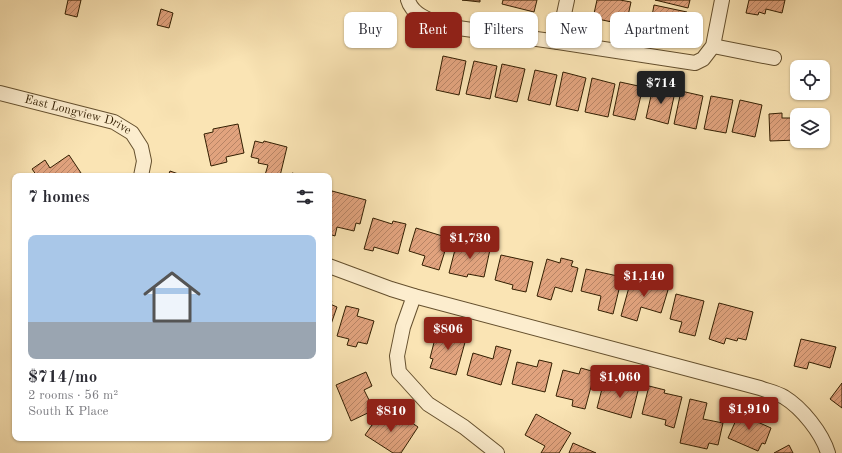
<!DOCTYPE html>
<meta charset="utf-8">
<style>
body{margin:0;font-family:"Old Standard TT",serif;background:#f2f2f3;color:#2b2b33;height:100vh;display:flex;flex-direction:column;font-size:15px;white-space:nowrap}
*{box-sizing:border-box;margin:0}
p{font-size:13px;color:#7c7c81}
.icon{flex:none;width:22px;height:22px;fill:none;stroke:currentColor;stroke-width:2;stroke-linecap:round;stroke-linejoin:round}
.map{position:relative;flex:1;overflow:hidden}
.panel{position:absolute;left:12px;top:173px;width:320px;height:268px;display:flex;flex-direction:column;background:#fff;border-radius:8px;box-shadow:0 1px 3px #0004}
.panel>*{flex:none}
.top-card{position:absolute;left:344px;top:12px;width:380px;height:36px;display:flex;gap:8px}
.fabs{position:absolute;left:790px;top:60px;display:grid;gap:8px}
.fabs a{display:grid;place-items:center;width:40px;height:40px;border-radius:8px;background:#fff;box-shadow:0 1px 3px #0004;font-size:20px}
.price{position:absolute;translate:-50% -34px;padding:0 9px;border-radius:4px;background:#8f2418;color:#fff;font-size:13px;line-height:26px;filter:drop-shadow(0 1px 2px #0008)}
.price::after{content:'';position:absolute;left:50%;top:24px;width:12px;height:9px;margin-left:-6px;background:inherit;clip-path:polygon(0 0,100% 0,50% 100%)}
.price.active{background:#222;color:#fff}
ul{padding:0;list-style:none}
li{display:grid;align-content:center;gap:8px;height:212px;padding:0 16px}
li+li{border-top:1px solid #e1e1e2}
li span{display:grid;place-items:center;height:124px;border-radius:8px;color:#555}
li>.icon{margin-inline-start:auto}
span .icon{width:72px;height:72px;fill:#fffc;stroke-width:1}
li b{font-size:17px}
h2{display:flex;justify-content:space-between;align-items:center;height:48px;padding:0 16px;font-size:17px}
.chip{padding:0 14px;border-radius:8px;background:#fff;box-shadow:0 1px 3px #0004;font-size:14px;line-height:36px}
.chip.active{background:#8f2418;color:#fff}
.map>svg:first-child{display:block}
</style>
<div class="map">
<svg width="842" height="453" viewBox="0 0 842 453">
<defs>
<pattern id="building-hatch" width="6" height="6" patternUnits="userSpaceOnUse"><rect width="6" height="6" fill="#e1a37e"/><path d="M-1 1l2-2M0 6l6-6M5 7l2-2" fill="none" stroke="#b78465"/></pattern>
</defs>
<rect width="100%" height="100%" fill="#fae4b4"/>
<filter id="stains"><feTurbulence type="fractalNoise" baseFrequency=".005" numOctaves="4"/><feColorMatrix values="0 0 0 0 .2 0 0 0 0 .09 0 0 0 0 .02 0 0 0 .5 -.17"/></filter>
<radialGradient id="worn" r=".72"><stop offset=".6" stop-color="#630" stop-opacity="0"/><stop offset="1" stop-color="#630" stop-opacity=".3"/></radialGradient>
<g fill="url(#building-hatch)" stroke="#331f02">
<polygon points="68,0 81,0 77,17 65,14"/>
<polygon points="462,0 480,0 480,2"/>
<polygon points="503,0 537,0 534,12 502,4"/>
<polygon points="597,0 620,0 631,2 626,25 593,18"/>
<polygon points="655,0 690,0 688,8"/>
<polygon points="749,0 785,0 782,13 766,9 765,14 759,12 758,15 746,13"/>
<polygon points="654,5 687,12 682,34 650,27"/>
<polygon points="161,9 173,13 169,28 157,25"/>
<polygon points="443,56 466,61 459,95 436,90"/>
<polygon points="474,61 497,66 490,99 466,94"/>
<polygon points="502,64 525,69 517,102 495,97"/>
<polygon points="535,70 557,75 550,105 528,100"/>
<polygon points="563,72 586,78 578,111 556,106"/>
<polygon points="592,78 615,84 608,117 585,112"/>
<polygon points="620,82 643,87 635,120 613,115"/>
<polygon points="653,87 675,92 668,124 646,118"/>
<polygon points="681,91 703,96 696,129 674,124"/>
<polygon points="711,96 733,100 726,133 704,129"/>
<polygon points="740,100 762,105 755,137 732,132"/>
<polygon points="782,113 782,118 797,118 797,140 770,141 769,114"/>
<polygon points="238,124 244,153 226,157 227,162 211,166 204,134 213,132 213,129"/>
<polygon points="255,141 263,143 264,141 287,147 280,176 265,175 268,165 258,163 259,159 251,157"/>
<polygon points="69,155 83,176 37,176 32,169 45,160 50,168"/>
<polygon points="170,171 184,176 168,176"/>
<polygon points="292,173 303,176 291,176"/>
<polygon points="332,191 366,200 360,224 356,223 354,231 337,227 335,236 329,234 329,203"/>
<polygon points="373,218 392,224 393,221 406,224 398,254 374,247 373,251 364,249"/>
<polygon points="416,228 449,238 439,270 422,265 425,256 409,251"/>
<polygon points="457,242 481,247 482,243 491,245 484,277 468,274 467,277 449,273"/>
<polygon points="501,255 533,262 526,292 512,289 513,285 495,280"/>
<polygon points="561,258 573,261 571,266 578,268 572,292 555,287 551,300 537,296 547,259 560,263"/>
<polygon points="586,269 622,277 613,314 598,310 601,296 581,291"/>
<polygon points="643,276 661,281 659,287 668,290 661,313 641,307 637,321 621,316 631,280 641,282"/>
<polygon points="676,294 704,301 695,336 679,332 682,322 670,319"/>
<polygon points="329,300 332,301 330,304 337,307 329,330"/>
<polygon points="719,303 753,312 746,340 738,338 737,341 726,338 724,344 709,339"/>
<polygon points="346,306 359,309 357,316 374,321 367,344 358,342 356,347 347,345 349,339 337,336"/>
<polygon points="438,327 467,335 456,375 430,368 433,359 430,358"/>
<polygon points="801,339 836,347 830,368 809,362 807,369 794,366"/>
<polygon points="496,346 511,350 501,385 467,375 473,353 493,359"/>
<polygon points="539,360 552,363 545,392 512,384 517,362 537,367"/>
<polygon points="581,368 595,372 585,409 572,406 573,400 556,396 563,370 579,374"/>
<polygon points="366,372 372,386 364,390 374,410 351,421 336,385"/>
<polygon points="625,379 640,383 631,418 597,408 603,385 622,390"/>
<polygon points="842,383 842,408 830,399"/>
<polygon points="649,386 665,390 664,393 682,397 674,428 665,425 666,420 642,414"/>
<polygon points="690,399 707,403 703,419 723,423 718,445 709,443 707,449 680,443"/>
<polygon points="741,409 755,415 753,420 771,428 765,444 762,443 758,451 728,438"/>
<polygon points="381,412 400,425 405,418 418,427 401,453 393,453 365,435"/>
<polygon points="536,414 571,433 559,453 541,453 545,446 525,435"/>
<polygon points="573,443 596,453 569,453"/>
<polygon points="789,445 793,453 774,453"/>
</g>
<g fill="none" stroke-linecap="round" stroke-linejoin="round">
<defs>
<g id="minor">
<path d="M408,0C412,15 431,21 444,26L558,42L695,63L703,59L713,46L722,0"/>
<polyline points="558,42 567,0"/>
<polyline points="713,46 774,58"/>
<path id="s1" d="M0,93L114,122L132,133L141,147L144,161L141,176"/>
<path d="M329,266L391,289L414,296L760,388C768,391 777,393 784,397C802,408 822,433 828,453"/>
<polyline points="414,296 403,327 397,356 399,372 428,404 464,427 497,453"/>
</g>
</defs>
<use href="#minor" stroke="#65502e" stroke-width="16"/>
<use href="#minor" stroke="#fcedce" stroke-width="14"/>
</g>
<g text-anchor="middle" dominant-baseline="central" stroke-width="4" stroke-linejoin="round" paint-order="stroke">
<g font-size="12" fill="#331f02" stroke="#fcedce">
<text stroke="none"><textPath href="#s1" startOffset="81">East Longview Drive</textPath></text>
</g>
</g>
<rect width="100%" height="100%" filter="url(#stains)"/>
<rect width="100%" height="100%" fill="url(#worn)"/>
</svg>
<div class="fabs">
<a><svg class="icon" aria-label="locate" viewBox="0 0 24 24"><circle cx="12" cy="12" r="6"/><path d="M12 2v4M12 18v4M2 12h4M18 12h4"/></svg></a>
<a><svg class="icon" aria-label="layers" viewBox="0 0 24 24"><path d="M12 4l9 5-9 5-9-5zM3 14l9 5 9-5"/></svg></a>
</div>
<b class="price active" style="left:661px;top:105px">$714</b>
<b class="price" style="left:470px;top:260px">$1,730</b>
<b class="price" style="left:644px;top:298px">$1,140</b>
<b class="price" style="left:448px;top:351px">$806</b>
<b class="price" style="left:620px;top:399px">$1,060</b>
<b class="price" style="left:749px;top:431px">$1,910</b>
<b class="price" style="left:391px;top:433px">$810</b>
<div class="top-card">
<a class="chip">Buy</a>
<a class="chip active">Rent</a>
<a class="chip">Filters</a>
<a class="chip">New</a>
<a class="chip">Apartment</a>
</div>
<section class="panel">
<h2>7 homes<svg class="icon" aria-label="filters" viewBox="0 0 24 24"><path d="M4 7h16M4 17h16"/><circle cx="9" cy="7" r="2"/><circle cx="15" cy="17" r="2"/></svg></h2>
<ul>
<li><span style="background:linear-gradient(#a9c7e8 70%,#9aa5b1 0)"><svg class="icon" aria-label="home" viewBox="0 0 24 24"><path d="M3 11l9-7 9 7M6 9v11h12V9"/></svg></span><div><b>$714/mo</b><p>2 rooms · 56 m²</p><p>South K Place</p></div></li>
</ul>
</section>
</div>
